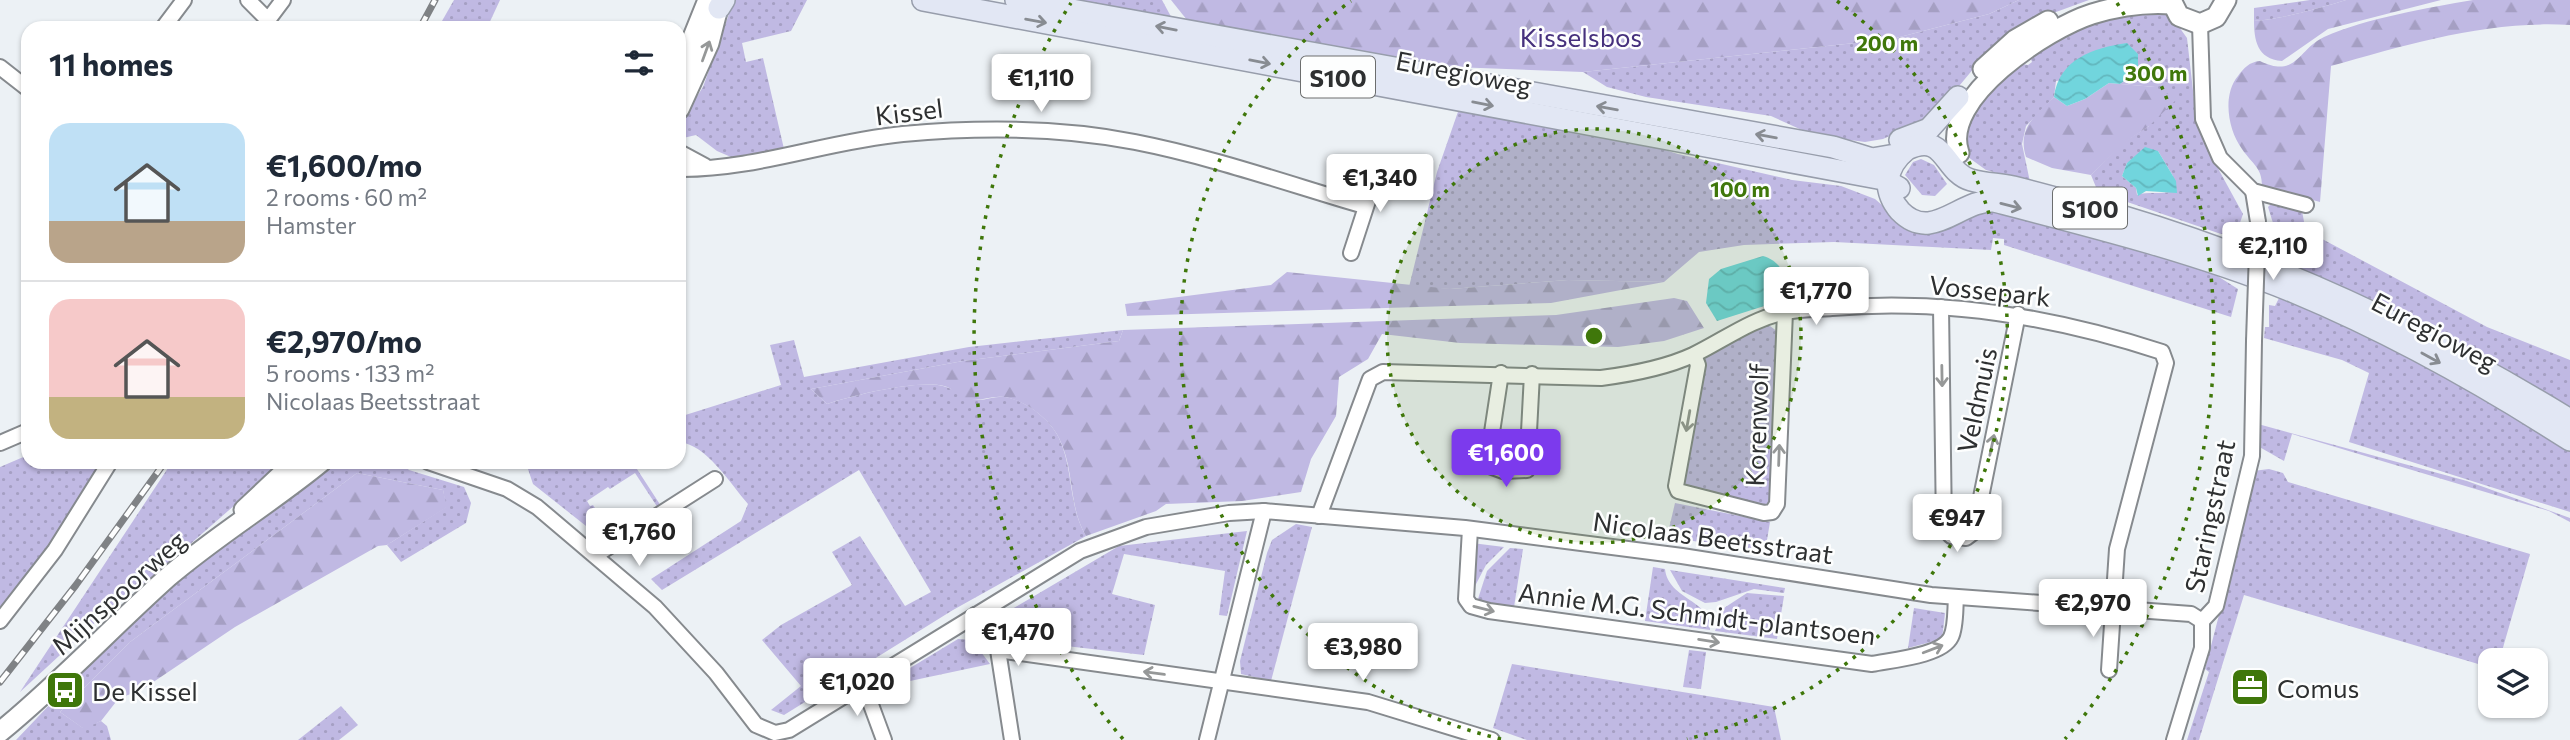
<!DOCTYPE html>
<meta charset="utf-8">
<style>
body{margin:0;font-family:Commissioner,sans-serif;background:#f6f6f7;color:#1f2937;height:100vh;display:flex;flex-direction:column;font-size:26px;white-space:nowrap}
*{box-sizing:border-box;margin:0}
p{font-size:23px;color:#747a83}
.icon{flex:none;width:38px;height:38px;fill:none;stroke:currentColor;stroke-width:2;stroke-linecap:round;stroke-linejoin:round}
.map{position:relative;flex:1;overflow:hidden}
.drawer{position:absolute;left:21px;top:21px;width:665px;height:448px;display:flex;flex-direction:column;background:#fff;border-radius:21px;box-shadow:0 2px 5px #0004}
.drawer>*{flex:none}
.controls{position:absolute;left:2478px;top:648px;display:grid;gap:14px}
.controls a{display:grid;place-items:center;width:70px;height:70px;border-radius:14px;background:#fff;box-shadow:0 2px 5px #0004;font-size:35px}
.price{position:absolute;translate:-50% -60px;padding:0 16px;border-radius:7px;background:#fff;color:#222;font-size:23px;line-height:46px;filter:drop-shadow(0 2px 4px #0008)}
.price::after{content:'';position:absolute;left:50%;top:42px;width:21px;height:16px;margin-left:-10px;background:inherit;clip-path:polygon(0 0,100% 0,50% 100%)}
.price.current{background:#7c3aed;color:#fff}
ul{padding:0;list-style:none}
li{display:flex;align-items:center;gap:21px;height:175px;padding:0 28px}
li+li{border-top:2px solid #e0e1e3}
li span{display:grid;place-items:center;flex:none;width:196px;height:140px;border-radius:21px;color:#555}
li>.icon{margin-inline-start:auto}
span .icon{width:84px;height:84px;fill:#fffc;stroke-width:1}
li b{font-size:30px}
h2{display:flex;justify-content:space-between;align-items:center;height:84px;padding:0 28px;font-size:30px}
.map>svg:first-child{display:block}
</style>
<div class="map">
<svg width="2570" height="740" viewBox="0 0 2570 740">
<defs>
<pattern id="grass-dots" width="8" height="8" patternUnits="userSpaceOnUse" patternTransform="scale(1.75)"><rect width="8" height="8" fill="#c0b9e3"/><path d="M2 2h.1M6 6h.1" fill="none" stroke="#a59fc3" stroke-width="1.8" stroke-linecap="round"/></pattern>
<pattern id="forest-firs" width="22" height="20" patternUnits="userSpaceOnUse" patternTransform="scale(1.75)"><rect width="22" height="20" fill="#c0b9e3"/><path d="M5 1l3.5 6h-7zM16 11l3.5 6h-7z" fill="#a59fc3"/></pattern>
<pattern id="water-waves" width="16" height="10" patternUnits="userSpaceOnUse" patternTransform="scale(1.75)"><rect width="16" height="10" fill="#71d5dd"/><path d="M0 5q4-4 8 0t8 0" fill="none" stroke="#62b7be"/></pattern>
</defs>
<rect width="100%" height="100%" fill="#ecf1f5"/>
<g fill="url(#grass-dots)" fill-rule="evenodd">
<polygon points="454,0 500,0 487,28 438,28"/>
<polygon points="734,0 807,0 791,31 742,43 746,62 763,58 784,149 731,157 717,151 696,135 679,139 679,125 703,87"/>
<polygon points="1054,0 1162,0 1175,24"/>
<polygon points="2019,0 2089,0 2031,21 1984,56 1935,115 1883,139 1865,142 1813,135 1771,116 1646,97 1607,87 1583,72 1892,39 1989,14"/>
<path d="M2310,0H2346C2327,6 2269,23 2254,20V8Z"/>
<path d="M2133,10L2169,13L2187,38L2196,117L2203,141L2243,214L2236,234H2221L2098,192L2091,175L2121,144L2149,126L2155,87L2120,84L2138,71L2056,81L2054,97L2026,126L2022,144L2030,182L1986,170L1968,157C1952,119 1994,87 2016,63L2028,65L2032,62L2028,52L2051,38ZM2158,151L2173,176L2172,191C2161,195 2147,191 2137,195L2136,188L2122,176L2127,163Z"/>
<polygon points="1460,106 1614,134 1678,154 1792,180 1841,186 1875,199 1912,231 1934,234 1964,218 1988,210 2208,270 2238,289 2231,317 2004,245 2004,239 1993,238 1991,250 1834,242 1744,245 1699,252 1664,282 1568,280 1450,289 1409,287 1437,172"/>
<polygon points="1921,159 1934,165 1947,184 1935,196 1922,195 1905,175 1913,162"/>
<polygon points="2272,203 2302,211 2305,227 2309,232 2487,327 2570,360 2570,410 2270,262 2273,223 2268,207"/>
<polygon points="2280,296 2351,325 2570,444 2570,512 2349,442 2369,373 2342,360 2264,338 2265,327 2269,327 2269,305 2275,306"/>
<polygon points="1766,323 1778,332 1771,503 1767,507 1686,492 1680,480 1706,354"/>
<path d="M1123,330L1119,341L963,361L811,389L827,404C856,395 914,380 943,386C956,389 964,399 978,400C987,400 996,396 1005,397C1025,400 1050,419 1059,438C1074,470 1068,506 1086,536L953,610L784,715L771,710L801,686L762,640L781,625L852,585L832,552L860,536L905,606L931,592L859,470L662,590L651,579L741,521L748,504C730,483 706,444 679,442V417L781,385L770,345L794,340L804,377L969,347Z"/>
<polygon points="2258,424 2467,481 2570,518 2570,522 2549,511 2292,434 2284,461 2256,445"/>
<polygon points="28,455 28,462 104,462 51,546 0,612 0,467"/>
<polygon points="172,462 284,462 148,581 125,595 20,692"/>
<polygon points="337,462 400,462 409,470 464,487 471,503 466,523 401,562 387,545 446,507 443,490 357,473 130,642 60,712 83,728 101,721 107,726 111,740 16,740 96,656 210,552 254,526"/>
<polygon points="538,462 641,462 635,466 661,506 658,508 635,473 610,489 608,487 587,501 590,506 593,505 613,536 605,541 533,484 528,469"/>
<path d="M2269,469L2283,473L2288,482L2530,554L2502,651H2491L2485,666L2244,595L2199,740H2187L2209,672L2205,669C2222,603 2240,538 2253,471Z"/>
<polygon points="1675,503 1770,522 1765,552 1667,537"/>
<polygon points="1296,524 1312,527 1271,681 1241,674 1240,661 1267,553 1272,540"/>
<polygon points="1247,531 1227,616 1219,615 1225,571 1124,554 1112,594 1155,605 1144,655 1040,643 1020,648 1011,642 1002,624 1007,612 1119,546"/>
<polygon points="1472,543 1504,547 1486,565 1475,586 1469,584"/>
<polygon points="1510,548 1523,549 1514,607 1477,602 1487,571"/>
<path d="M1653,567L1665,569C1668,600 1713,600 1710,630L1645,621Z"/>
<polygon points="1670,570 1785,588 1784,593 1754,589 1716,602 1705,603 1682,591"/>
<polygon points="1747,593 1784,596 1777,639 1715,631 1724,608"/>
<polygon points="1914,608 1945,613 1942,639 1908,648"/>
<polygon points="958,639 972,640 990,664 910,681 880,692 882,685"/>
<polygon points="1689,650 1706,652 1701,689 1683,687"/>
<polygon points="1512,664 1774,707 1781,740 1527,740 1493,728"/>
<polygon points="341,706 358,725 339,740 298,740"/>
</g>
<g fill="url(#forest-firs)">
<polygon points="1171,0 2019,0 1989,14 1892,39 1583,72 1401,65 1207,27 1187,20"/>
<path d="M2346,0H2441L2328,29L2282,61C2257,59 2254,40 2254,20C2269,23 2327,6 2346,0Z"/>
<path d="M2473,0H2570V25C2489,20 2408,44 2331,66L2320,202L2262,186C2262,167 2252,164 2242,149C2228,130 2222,95 2238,76C2244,68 2249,62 2260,61C2297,79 2298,49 2324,37C2367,18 2427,8 2473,0Z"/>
<path d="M2109,83L2155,87L2177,99L2149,126L2121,145L2091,175L2052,168L2026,157C2017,129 2035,115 2054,97L2067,106L2085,99Z"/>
<polygon points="1287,272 1450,289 1568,280 1664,282 1551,303 1127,316 1125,304 1271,285"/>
<path d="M1674,298L1687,301L1704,328L1664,341L1618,347L1460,343L1382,334L1368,359L1339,377L1336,416L1311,459L1301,492L1242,501L1166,504L1156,511L1086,536C1068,506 1075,470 1059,438C1050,419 1025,400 1004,397C992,395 980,402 967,399C958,397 953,388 944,386C915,380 855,395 827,404L811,389L963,361L1119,341L1123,330L1556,315Z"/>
<polygon points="357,473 443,490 447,507 387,545 378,546 235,627 140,691 119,698 101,721 84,729 60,712 130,642"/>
</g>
<g fill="url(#water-waves)">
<path d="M2127,43L2138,54V71L2120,84L2109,83L2085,99L2067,106L2054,97C2059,59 2093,48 2127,43Z"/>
<polygon points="2145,147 2158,151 2176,181 2177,193 2146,191 2138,196 2136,188 2122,176 2127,163"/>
<path d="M1763,256C1778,260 1786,274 1792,287L1786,299L1717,321L1706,303L1709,279L1721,269Z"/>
</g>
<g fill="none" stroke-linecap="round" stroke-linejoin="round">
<defs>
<g id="street">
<polyline points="248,0 268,20 283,0"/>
<polyline points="2200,24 2203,119 2220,158 2253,191 2306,205"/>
<polyline points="163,28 184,0"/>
<polyline points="0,67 28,89"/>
<polyline points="679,152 705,166"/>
<path d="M679,169C755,170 827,141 903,134C980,127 1059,127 1135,142C1212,157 1289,184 1364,206"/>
<polyline points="2253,191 2258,222"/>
<polyline points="1351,253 1380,164"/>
<polyline points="1941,307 1944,528 1951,536 1966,538 1974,532 2018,314"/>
<polyline points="1694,355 1698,365 1676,486 1678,491 1764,513 1772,512 1777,504 1785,312"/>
<polyline points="1501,373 1487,465 1503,471 1527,470 1532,374"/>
<polyline points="0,443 28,431"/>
<polyline points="428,462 507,489 537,507 655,607 716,673 756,725 775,733 789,730 1080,551 1146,527 1229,513 1264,511 1465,528 1682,556 1931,595 2191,614 2202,621"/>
<path d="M1319,516L1370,379L1383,372L1601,378C1632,374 1665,368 1693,355C1724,340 1751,319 1785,312C1800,309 1817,309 1832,308C1946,298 2055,317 2162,352L2166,363L2117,549L2109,670"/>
<path d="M1470,529L1466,599L1471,606L1489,611L1872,664C1891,660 1942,656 1951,637C1956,627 1955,610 1956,598"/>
<polyline points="596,555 715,479"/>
<polyline points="975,615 998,650 1012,740"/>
<polyline points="0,621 55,550 110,462"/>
<polyline points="2202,621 2216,606 2252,456 2254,341"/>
<polyline points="998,650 1368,702 1492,740"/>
<polyline points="863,683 884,740"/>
<polyline points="1207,740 1264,511"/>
<polyline points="2174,740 2202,648 2202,621"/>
</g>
<g id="secondary">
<polyline points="2171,0 2179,16 2200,24 2216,17 2226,0"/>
<polyline points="1983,69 2015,40 2048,21"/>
<polyline points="679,72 708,0"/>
<polyline points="679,109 709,43 720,0"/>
<path d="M1959,153C1939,98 2048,28 2092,14C2118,6 2145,2 2172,4"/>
<polyline points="244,510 295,462"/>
<path d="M0,732C59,684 111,628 168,577C217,535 271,503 321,462"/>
</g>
<g id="primary">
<polyline points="923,0 1883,179 1899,188"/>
<polyline points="1016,0 1833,147 1872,159 1901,154"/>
<polyline points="719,8 724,0"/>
<polyline points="1900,140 1929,129 1958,97"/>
<path d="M2570,420C2428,333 2280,263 2121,216C2085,206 2049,196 2013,187C1999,184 1985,184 1971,180C1943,172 1946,131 1907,149C1897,157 1889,167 1888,181C1888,192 1893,203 1900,211C1932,244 1960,199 1994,201C2095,227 2198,253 2294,292C2390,332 2483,384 2570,440"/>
</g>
</defs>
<use href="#street" stroke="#868a8e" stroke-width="18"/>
<use href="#secondary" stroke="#868a8e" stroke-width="23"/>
<use href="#primary" stroke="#979dab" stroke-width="24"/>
<use href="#street" stroke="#fff" stroke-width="14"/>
<use href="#secondary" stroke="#fff" stroke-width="19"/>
<use href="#primary" stroke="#e2e7f4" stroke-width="21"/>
<defs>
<g id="rail">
<polyline points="420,28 435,0"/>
<polyline points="0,682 76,585 165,462"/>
</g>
</defs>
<use href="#rail" stroke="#7f8285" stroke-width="7"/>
<use href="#rail" stroke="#fdfefe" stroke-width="4.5" stroke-dasharray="13" stroke-linecap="butt"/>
<defs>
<polyline id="street-bridge" points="2254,341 2258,222"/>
</defs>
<use href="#street-bridge" stroke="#868a8e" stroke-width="18" stroke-linecap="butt"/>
<use href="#street-bridge" stroke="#fff" stroke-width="14"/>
</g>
<defs><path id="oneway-shaft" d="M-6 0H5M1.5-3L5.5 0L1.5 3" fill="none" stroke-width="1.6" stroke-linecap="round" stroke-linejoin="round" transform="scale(1.75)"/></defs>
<g stroke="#888c92">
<use href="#oneway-shaft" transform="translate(1036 21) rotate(10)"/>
<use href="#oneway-shaft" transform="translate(1166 28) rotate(-169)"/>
<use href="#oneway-shaft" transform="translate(1260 62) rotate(11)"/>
<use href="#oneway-shaft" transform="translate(1483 104) rotate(11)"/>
<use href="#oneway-shaft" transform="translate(1607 108) rotate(-170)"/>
<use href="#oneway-shaft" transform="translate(1766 136) rotate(-170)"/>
<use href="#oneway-shaft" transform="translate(2011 206) rotate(14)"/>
<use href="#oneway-shaft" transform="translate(2431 358) rotate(29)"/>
</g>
<g stroke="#969898">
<use href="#oneway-shaft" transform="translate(706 51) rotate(-70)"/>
<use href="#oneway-shaft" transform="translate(1942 376) rotate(89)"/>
<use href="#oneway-shaft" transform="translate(1688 421) rotate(100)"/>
<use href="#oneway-shaft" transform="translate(1992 445) rotate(-78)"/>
<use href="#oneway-shaft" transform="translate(1779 455) rotate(-88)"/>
<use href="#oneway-shaft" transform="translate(1484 609) rotate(14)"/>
<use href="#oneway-shaft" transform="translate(1709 641) rotate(9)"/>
<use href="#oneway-shaft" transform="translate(1933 649) rotate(-21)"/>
<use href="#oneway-shaft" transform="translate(1154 673) rotate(-172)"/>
</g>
<circle cx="1594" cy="336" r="207" fill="#3f770a" fill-opacity=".12"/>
<g fill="none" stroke="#3f770a" stroke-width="3.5" stroke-dasharray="3.5 7">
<circle cx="1594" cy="336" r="207"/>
<path d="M1501 739A414 414 0 0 1 1351 1M1837 1A414 414 0 0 1 1687 739"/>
<path d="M1123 739A620 620 0 0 1 1071 3M2117 3A620 620 0 0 1 2065 739"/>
</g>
<defs>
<symbol id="office-square" viewBox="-11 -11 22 22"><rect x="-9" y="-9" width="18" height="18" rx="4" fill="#3f770a" stroke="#fdfefe"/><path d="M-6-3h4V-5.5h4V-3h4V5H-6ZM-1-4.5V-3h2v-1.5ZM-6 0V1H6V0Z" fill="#fff"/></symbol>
<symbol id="bus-square" viewBox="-11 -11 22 22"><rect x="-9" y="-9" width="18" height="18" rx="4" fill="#3f770a" stroke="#fdfefe"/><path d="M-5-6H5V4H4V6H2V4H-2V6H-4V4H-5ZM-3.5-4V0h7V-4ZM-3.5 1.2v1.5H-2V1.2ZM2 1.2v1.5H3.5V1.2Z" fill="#fff"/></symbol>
</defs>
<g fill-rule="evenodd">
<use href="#office-square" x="2228" y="665" width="44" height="44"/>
<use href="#bus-square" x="43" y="668" width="44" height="44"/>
</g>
<g text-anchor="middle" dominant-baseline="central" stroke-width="5" stroke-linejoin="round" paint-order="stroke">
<g fill="#fdfefe" stroke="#6c6e6e" stroke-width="2">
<rect x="1301" y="56.5" width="74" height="41" rx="5"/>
<rect x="2053" y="187.5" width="74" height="41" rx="5"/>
</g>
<g font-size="24" font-weight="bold" fill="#2e3031">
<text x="1338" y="77">S100</text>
<text x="2090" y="208">S100</text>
</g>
<g font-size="26" fill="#46317d" stroke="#fdfefe">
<text x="1581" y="36">Kisselsbos</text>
</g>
<g font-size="26" fill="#2e3031" stroke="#fdfefe">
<text transform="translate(1464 72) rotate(11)">Euregioweg</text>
<text transform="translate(909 111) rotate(-7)">Kissel</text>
<text transform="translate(1990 290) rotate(6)">Vossepark</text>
<text transform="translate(2435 331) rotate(28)">Euregioweg</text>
<text transform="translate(1976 400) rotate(-78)">Veldmuis</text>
<text transform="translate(1756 425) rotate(-88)">Korenwolf</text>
<text transform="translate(2209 516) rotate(-78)">Staringstraat</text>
<text transform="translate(1713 537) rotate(8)">Nicolaas Beetsstraat</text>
<text transform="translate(118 592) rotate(-42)">Mijnspoorweg</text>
<text transform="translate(1697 613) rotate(7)">Annie M.G. Schmidt-plantsoen</text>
</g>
<g font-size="26" fill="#2e3031" stroke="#fdfefe" text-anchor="start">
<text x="2277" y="687">Comus</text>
<text x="92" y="690">De Kissel</text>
</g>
</g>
<circle cx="1594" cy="336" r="10" fill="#3f770a" stroke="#fdfefe" stroke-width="3.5"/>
<g font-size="21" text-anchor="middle" font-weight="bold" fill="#3f770a" stroke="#fdfefe" stroke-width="5" stroke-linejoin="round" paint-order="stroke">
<text x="1887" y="51">200 m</text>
<text x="2156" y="81">300 m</text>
<text x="1740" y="197">100 m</text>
</g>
</svg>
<div class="controls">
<a><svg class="icon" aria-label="layers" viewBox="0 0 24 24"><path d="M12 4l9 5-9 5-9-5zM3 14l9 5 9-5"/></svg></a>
</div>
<b class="price" style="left:1041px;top:114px">€1,110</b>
<b class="price" style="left:1380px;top:214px">€1,340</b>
<b class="price" style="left:2273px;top:282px">€2,110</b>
<b class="price" style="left:1816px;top:327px">€1,770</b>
<b class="price current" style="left:1506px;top:489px">€1,600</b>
<b class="price" style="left:1957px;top:554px">€947</b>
<b class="price" style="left:639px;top:568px">€1,760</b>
<b class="price" style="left:2093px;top:639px">€2,970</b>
<b class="price" style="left:1018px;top:668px">€1,470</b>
<b class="price" style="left:1363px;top:683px">€3,980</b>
<b class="price" style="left:857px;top:718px">€1,020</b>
<section class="drawer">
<h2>11 homes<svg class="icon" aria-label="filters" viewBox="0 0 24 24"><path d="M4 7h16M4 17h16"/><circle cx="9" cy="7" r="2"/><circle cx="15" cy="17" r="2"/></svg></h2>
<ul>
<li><span style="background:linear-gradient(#bfe0f5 70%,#b9a48a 0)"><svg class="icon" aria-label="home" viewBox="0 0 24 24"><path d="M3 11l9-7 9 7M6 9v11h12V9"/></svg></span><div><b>€1,600/mo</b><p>2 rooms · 60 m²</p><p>Hamster</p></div></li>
<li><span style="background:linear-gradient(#f6c9c9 70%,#c2b280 0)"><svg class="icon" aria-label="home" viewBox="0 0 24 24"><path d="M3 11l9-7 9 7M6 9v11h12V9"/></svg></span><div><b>€2,970/mo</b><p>5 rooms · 133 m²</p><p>Nicolaas Beetsstraat</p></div></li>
</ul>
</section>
</div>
